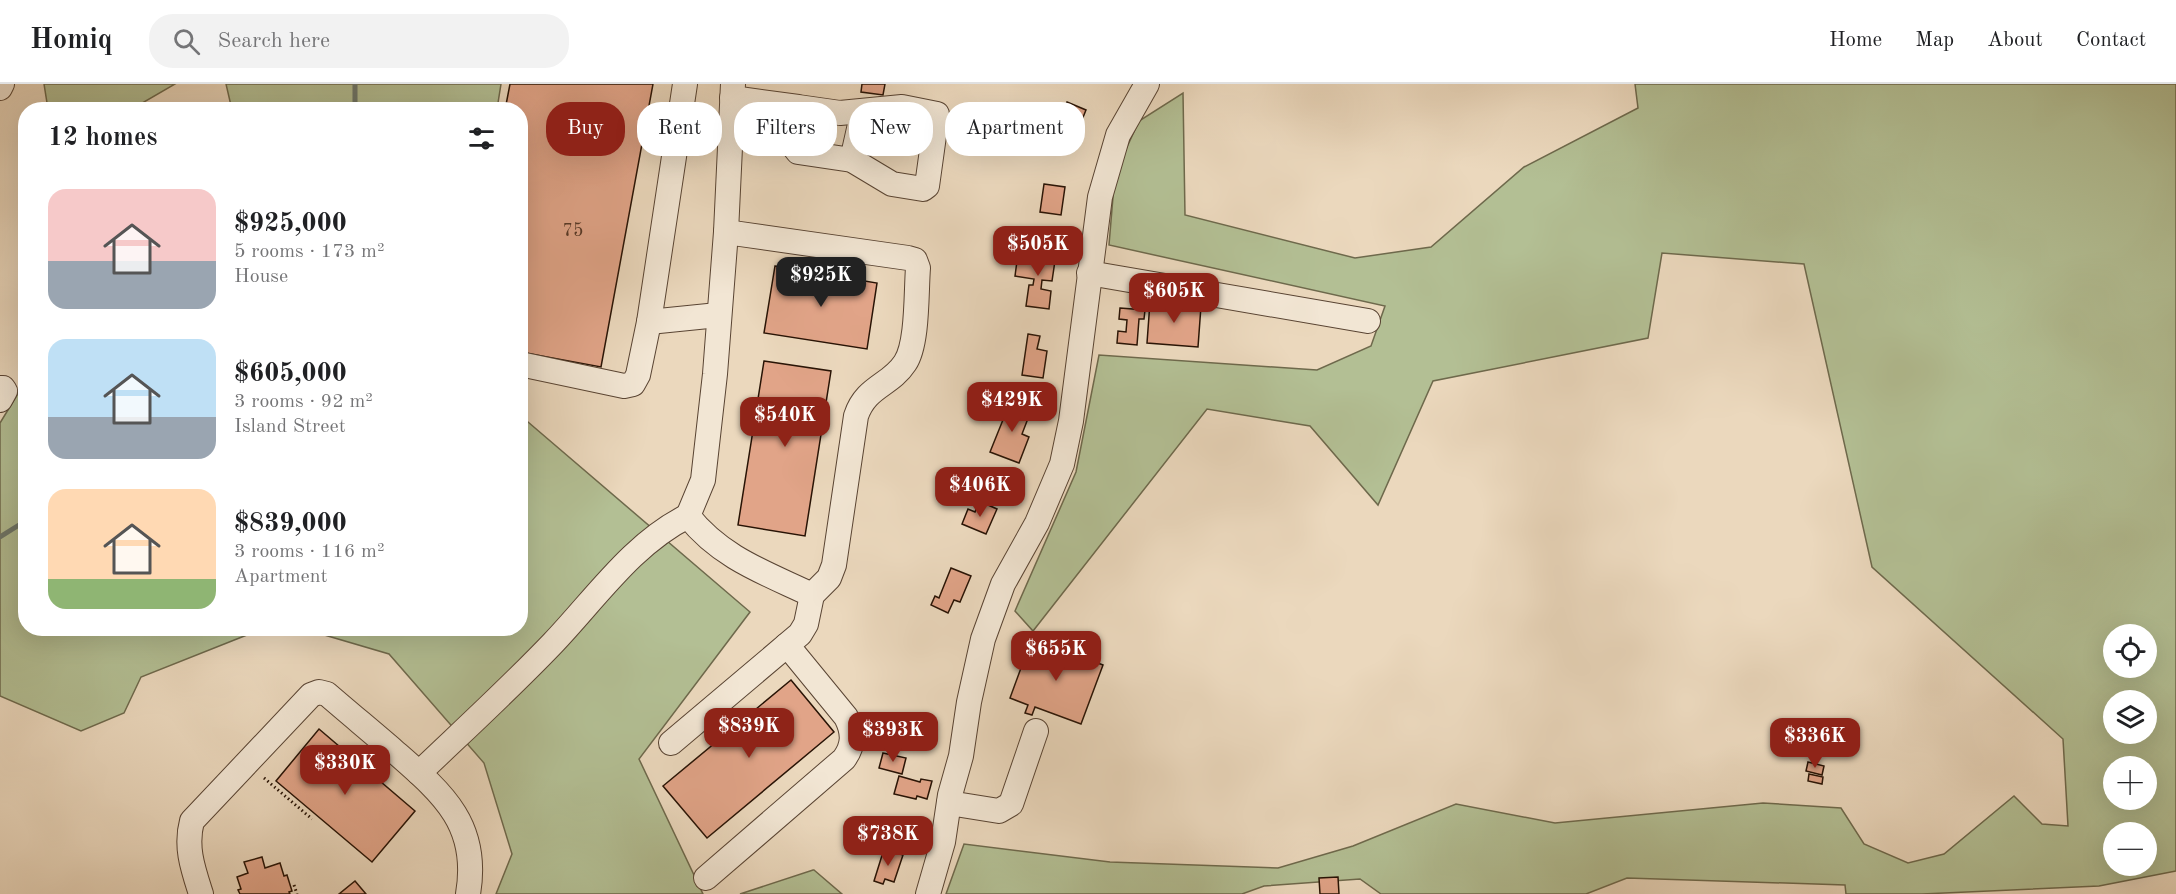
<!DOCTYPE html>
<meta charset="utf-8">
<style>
body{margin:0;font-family:"Old Standard TT",serif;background:#f2f2f2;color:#202124;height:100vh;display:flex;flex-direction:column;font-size:22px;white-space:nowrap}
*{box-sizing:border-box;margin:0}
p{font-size:20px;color:#757577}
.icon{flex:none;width:33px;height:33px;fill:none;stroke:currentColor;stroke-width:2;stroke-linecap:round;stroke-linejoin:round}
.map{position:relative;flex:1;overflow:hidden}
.side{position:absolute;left:18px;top:18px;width:510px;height:534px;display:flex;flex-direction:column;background:#fff;border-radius:24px;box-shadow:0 6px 24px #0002}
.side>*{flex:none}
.top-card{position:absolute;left:546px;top:18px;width:570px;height:54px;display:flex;gap:12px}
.fabs{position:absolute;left:2103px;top:540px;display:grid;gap:12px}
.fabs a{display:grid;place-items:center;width:54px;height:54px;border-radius:50%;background:#fff;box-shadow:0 6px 24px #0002;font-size:30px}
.price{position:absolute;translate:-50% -51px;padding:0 14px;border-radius:12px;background:#8f2418;color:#fff;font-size:20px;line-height:39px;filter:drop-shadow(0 2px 3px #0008)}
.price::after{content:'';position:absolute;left:50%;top:36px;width:18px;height:14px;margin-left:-9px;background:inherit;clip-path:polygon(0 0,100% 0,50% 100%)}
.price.active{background:#222;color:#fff}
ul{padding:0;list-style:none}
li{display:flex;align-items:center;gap:18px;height:150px;padding:0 30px}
li span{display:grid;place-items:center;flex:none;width:168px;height:120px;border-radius:18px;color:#555}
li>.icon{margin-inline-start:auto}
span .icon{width:72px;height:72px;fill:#fffc;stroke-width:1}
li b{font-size:26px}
h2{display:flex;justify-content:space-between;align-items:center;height:72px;padding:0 30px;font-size:26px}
.chip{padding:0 21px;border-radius:24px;background:#fff;box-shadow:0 6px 24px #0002;font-size:21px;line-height:54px}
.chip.active{background:#8f2418;color:#fff}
header{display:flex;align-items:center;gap:36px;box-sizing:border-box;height:84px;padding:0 30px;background:#fff;border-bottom:2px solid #e0e0e0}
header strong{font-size:28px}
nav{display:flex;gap:33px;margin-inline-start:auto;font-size:21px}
.search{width:420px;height:54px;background:#f2f2f2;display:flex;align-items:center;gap:15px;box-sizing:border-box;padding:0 21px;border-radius:24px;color:#757577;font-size:22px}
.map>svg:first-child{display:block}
</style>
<header>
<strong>Homiq</strong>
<div class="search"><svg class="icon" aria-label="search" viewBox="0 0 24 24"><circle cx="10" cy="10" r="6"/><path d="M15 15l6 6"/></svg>Search here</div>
<nav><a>Home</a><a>Map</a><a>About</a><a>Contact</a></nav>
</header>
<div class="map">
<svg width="2176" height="810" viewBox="0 0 2176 810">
<rect width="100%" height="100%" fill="#ebd8bd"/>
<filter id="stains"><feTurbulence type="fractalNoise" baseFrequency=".00333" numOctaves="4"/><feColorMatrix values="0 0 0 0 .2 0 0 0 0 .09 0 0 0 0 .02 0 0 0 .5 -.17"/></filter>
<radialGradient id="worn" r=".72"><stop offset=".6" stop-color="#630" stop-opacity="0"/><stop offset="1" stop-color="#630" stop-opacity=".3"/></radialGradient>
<g fill="#b3bf94" stroke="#6e694c" stroke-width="1.5" fill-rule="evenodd">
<polygon points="44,0 175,0 132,25 48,25"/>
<polygon points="226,0 501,0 497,25 232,26"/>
<path d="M1635,0H2176V787L2099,802L1922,810H1846L1845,801L1627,794L1586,810H1381L1360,795L1264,802L1242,810H946L964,760L1110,778L1278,784L1353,762L1456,720L1555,739L1763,719L1841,724L1864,760L1908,779L1944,770L2014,712L2042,740L2068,742L2063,655L1872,483L1804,180L1662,169L1648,254L1433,297L1378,421L1310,342L1207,325L1033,547L1015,527L1076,388L1099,271L1317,286L1371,262L1385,222L1109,161L1115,89L1139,37L1183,9L1185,131L1355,174L1431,163L1524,83L1638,24ZM2114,550H2146V584H2114ZM2114,616H2146V650H2114ZM2114,682H2146V716H2114ZM2114,748H2146V782H2114Z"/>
<polygon points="25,298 26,544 262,545 141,593 124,629 81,647 0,612 0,339"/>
<polygon points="521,332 750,528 639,675 703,810 496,810 512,770 484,679 389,570 304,545 520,544"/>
<polygon points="814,786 842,810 740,810 813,786"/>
</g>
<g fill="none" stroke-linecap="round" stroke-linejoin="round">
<g stroke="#6b776d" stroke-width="5">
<polyline points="355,0 355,26"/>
<polyline points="0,453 19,441 26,440"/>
</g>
</g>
<g fill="#e1a488" stroke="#281305" stroke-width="1.5">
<polygon points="510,0 653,0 601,283 520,268 520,26 505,26"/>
<polygon points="862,0 885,0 883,11 861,8"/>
<polygon points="1067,18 1086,26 1075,53 1056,44"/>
<polygon points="1044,100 1065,103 1061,131 1040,128"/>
<polygon points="1029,167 1056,170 1052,197 1042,196 1041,205 1051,207 1049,225 1026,222 1029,201 1033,201 1034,195 1015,192 1017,177 1027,178"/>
<polygon points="775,182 877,199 867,265 764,249"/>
<polygon points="1150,218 1201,222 1198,263 1147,259"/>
<polygon points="1120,224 1145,226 1144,235 1139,235 1137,261 1117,259 1118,247 1126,248 1127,236 1119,235"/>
<polygon points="1028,250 1040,252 1037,265 1047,267 1043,294 1022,291"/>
<polygon points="764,277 831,287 805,452 738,441"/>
<polygon points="1011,316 1032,324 1022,350 1029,353 1019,379 990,368"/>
<polygon points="979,417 997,425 986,450 962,440 968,425 975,428"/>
<polygon points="951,484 971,492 960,518 954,516 948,529 931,521 935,512 939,514"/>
<polygon points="1032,554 1103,581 1081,640 1035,623 1032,631 1025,629 1028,621 1010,614"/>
<polygon points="791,596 834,648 707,754 663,702"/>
<polygon points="319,645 415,727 372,778 276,697"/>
<polygon points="883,669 906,674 902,690 879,684"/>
<polygon points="1808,678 1824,682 1822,691 1806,687"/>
<polygon points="1809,690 1823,693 1822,700 1808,697"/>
<polygon points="899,692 920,698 921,695 932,697 927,715 917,712 916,715 894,710"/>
<polygon points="884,765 903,771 894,798 885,795 883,800 874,797"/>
<polygon points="262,773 265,784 280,779 284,792 287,791 292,807 289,808 290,810 240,810 238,806 241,805 237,793 248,789 244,778"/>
<polygon points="1338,793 1339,810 1320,810 1319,794"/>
<polygon points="355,797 366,810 339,810"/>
</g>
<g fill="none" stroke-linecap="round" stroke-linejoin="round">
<defs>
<g id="minor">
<polyline points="0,4 2,0"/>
<polyline points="732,14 798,23 794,63 798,68 852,76 892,100 923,105 927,102 937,30 902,23 840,29 798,23"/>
<polyline points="852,76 863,27"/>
<polyline points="1089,189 1368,237"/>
<polyline points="649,238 718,231"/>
<polyline points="520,280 624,302 633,300 638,291 649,238 685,0"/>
<polyline points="0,304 3,304 5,307 0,316"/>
<polyline points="688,432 703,396 715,290 726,148 733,0"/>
<polyline points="671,659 787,561"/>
<path d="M419,689C464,646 510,604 553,559C595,515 633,459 688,432C721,474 766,489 812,511"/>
<polyline points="949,719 999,727 1011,720 1036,647"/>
<path d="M706,794L844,675C854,661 854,649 846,633L787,561L800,550L806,540L812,511L829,494L834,481L856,332C866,302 890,302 905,279C918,260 916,208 918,184L915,176L908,174L726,148"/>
<path d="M201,810C193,785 185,763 192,737L311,611L319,608L327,610C349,629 372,648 394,667C442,709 480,740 468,810"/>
<polyline points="928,810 943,758 950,711 961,672 969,618 983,555 1003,500 1037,439 1062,380 1071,337 1100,113 1118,51 1147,0"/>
</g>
</defs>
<use href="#minor" stroke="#594433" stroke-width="26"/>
<g stroke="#281305" stroke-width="3" stroke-dasharray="1.5 3" stroke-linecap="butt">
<polyline points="264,694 312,735"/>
<polyline points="294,801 297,810"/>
</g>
<use href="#minor" stroke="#f2e6d4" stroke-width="24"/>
</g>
<g text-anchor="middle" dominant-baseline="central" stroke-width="5" stroke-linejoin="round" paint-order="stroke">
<g font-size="18" fill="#563726">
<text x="573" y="147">75</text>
</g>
</g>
<rect width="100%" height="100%" filter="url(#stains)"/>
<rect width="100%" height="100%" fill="url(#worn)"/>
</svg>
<div class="fabs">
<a><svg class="icon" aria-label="locate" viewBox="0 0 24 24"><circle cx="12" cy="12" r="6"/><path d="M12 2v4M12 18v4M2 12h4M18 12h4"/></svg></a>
<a><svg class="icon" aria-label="layers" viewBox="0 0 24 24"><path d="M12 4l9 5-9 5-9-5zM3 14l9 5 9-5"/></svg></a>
<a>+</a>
<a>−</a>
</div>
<b class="price" style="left:1038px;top:193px">$505K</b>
<b class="price active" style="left:821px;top:224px">$925K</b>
<b class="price" style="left:1174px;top:240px">$605K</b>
<b class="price" style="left:1012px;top:349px">$429K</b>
<b class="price" style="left:785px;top:364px">$540K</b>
<b class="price" style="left:980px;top:434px">$406K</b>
<b class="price" style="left:1056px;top:598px">$655K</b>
<b class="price" style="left:749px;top:675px">$839K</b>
<b class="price" style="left:893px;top:679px">$393K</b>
<b class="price" style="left:1815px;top:685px">$336K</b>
<b class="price" style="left:345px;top:712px">$330K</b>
<b class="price" style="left:888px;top:783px">$738K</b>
<div class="top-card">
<a class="chip active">Buy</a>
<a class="chip">Rent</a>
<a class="chip">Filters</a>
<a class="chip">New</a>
<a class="chip">Apartment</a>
</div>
<section class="side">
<h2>12 homes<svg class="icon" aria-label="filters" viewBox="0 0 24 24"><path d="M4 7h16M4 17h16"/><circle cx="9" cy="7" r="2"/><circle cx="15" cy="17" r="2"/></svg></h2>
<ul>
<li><span style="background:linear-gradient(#f6c9c9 60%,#9aa5b1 0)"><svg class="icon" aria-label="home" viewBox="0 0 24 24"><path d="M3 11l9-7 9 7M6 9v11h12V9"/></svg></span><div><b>$925,000</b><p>5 rooms · 173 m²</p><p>House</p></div></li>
<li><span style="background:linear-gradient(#bfe0f5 65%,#9aa5b1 0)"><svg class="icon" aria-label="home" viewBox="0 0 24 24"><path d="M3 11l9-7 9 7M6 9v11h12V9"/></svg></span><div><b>$605,000</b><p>3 rooms · 92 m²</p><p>Island Street</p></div></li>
<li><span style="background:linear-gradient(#ffd9b3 75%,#8fb573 0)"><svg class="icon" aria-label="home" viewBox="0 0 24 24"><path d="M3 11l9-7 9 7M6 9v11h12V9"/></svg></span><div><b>$839,000</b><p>3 rooms · 116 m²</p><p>Apartment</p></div></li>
</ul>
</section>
</div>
